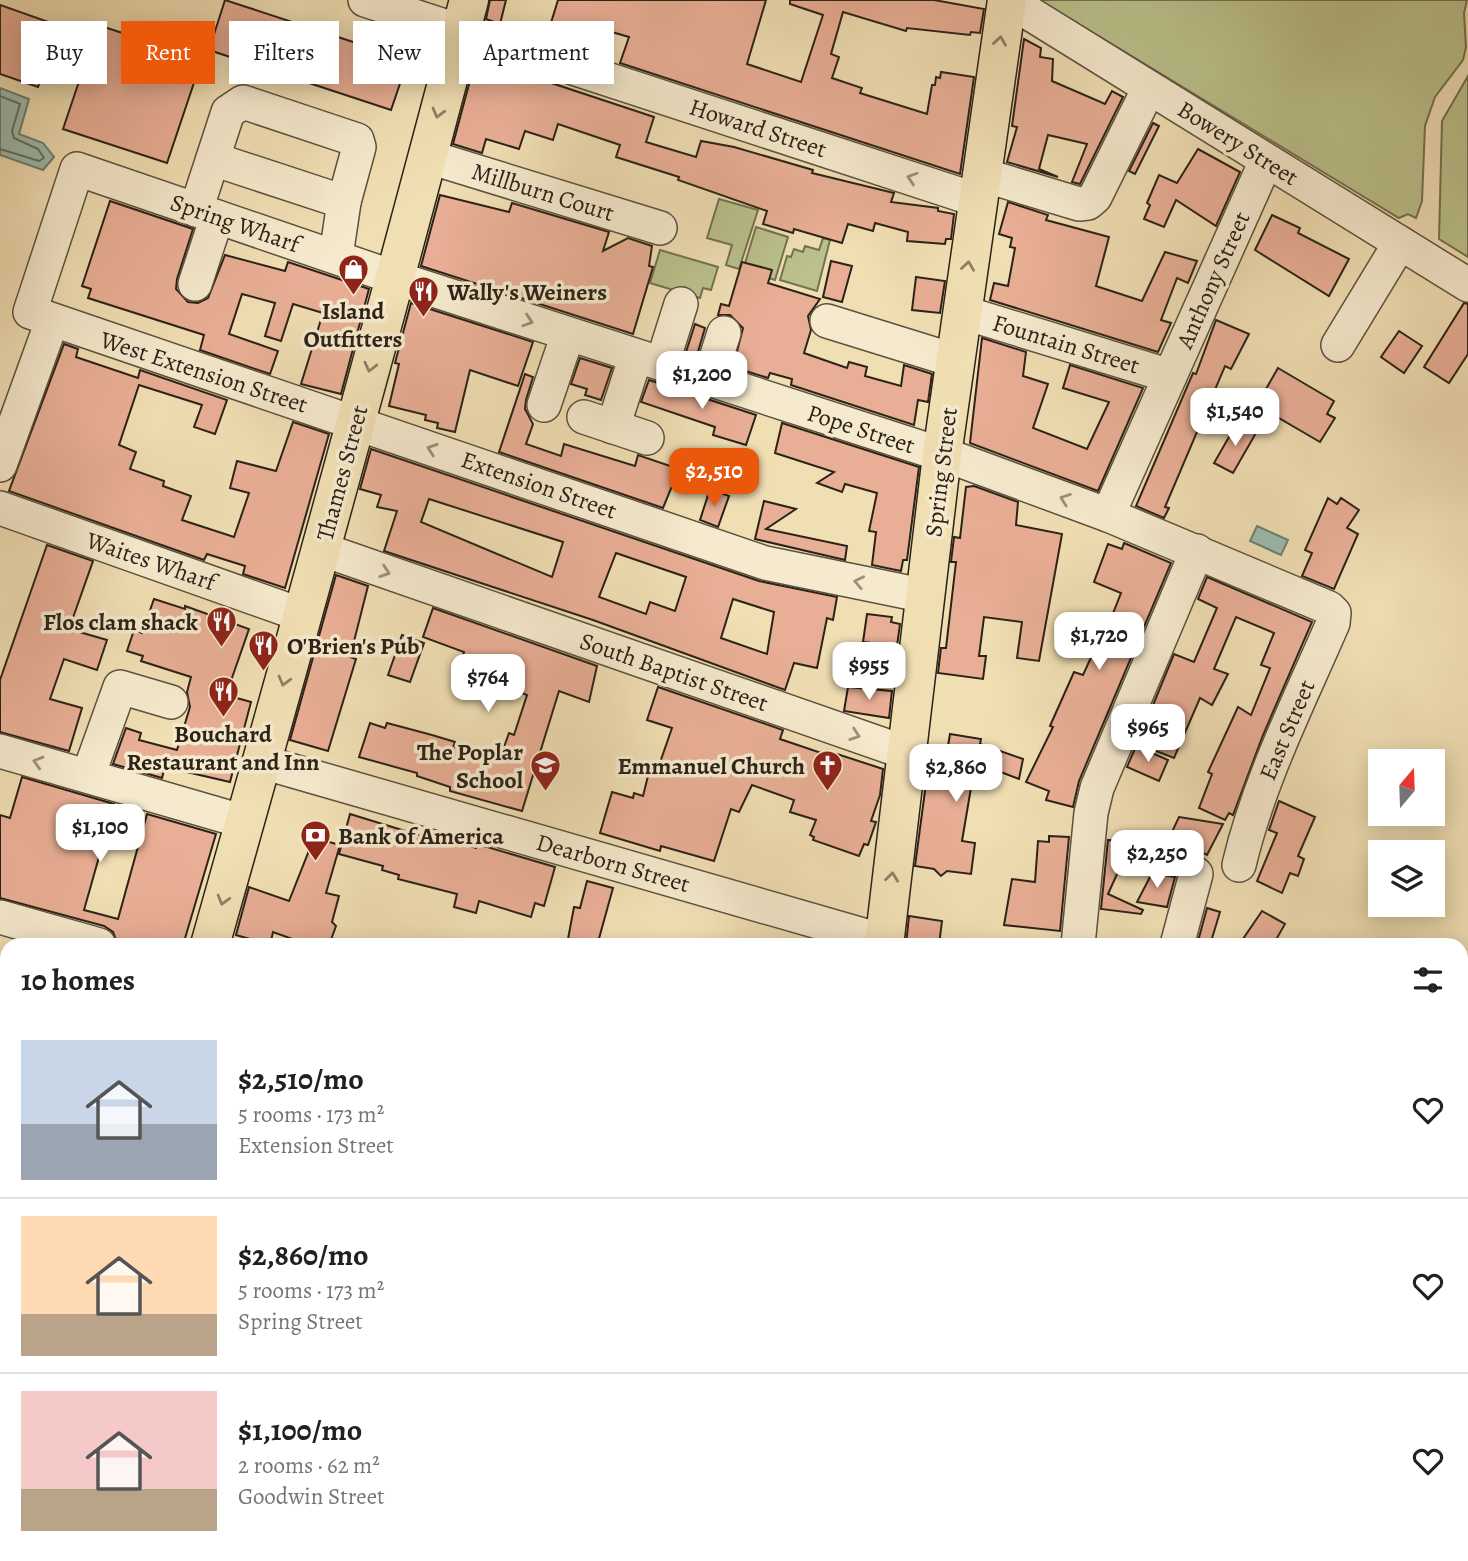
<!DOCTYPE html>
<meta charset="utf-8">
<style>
body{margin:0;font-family:Alegreya,serif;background:#f6f6f6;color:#202124;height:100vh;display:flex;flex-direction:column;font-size:26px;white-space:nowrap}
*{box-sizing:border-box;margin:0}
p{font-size:23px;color:#757577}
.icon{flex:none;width:38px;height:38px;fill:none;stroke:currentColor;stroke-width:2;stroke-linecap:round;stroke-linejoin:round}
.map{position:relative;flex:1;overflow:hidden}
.details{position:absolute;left:0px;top:938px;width:1468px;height:623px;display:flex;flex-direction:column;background:#fff;border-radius:21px 21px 0 0;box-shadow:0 4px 18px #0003}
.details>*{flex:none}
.top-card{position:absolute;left:21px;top:21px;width:700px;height:63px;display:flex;gap:14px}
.needle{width:46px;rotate:19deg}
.controls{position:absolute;left:1368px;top:749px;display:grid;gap:14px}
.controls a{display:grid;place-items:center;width:77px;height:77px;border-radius:0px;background:#fff;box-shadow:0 4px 18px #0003;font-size:35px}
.price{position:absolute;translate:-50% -60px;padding:0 16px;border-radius:14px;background:#fff;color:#222;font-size:23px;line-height:46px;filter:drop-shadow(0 2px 4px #0008)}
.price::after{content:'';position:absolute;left:50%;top:42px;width:21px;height:16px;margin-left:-10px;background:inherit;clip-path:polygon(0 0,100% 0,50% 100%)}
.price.selected{background:#ea580c;color:#fff}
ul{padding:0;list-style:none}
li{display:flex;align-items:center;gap:21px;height:175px;padding:0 21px}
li+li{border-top:2px solid #e0e0e0}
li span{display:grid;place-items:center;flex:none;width:196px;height:140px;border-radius:0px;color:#555}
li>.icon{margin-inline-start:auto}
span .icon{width:84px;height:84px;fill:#fffc;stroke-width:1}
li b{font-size:30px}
h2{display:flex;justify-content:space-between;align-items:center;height:84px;padding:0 21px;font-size:30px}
.pill{padding:0 24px;border-radius:0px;background:#fff;box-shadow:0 4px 18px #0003;font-size:24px;line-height:63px}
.pill.selected{background:#ea580c;color:#fff}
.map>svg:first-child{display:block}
</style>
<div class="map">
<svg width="1468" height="1561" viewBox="0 0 1468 1561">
<rect width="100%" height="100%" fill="#f1dfb4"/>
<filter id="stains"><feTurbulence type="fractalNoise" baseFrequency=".00286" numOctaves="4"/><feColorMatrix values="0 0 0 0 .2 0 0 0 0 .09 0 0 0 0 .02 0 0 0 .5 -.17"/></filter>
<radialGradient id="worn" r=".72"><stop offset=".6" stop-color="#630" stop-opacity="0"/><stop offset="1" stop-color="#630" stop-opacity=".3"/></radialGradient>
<g fill="#bbc18c" stroke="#737252" stroke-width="2">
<polygon points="1039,0 1467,0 1464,13 1466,47 1463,60 1435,97 1425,126 1422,201 1416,218 1408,214 1399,218"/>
<polygon points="1468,76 1468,257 1439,239 1442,121"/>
<polygon points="719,199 758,210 739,269 726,265 732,245 707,238"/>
<polygon points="756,227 788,237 775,280 743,270"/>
<polygon points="823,238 830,240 817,291 780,280 787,256 791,257 794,249 803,252 805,246 819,250"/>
<polygon points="660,250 718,267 711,290 703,288 700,298 650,283"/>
<polygon points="1461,1499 1468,1501 1468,1561 828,1561 829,1554 1461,1554"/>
</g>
<g fill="#9bbcb0" stroke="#6e7e73" stroke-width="2">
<polygon points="0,88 29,99 19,134 43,143 54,157 43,170 0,155"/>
<polygon points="1257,526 1288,540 1281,555 1250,541"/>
</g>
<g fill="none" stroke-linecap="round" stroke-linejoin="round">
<polyline stroke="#636f64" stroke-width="2" points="0,96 20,104 12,131 14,138 38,149 44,158 39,161 0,149"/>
</g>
<g fill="#e9af96" stroke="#2b2218" stroke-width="2" fill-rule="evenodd">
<polygon points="225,0 408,60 391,110 209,50"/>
<polygon points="490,0 506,0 500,24 486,19"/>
<polygon points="558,0 766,0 747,64 801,82 823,15 790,4 790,0 934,0 984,9 980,33 971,32 970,35 907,28 906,31 843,12 831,54 839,57 832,78 862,88 860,93 927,114 932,85 935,85 936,77 940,78 941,72 974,77 960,174 620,63 629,37 577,22 569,46 546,39"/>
<polygon points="0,5 60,26 38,87 0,74"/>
<polygon points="98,25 202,59 167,163 63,129"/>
<polygon points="1024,39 1041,48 1040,57 1053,59 1052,81 1105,104 1112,91 1123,97 1080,184 1072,182 1087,144 1048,135 1039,169 1058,177 1007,162 1017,127 1012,126"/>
<polygon points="476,58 654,117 646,142 696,157 701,141 734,147 813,170 812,173 894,193 891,202 938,208 938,211 954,214 951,239 946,239 945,244 907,241 908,232 875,223 873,231 848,224 842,243 794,229 793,233 763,224 767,211 678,180 679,177 616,157 620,145 558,124 553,140 525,131 519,149 486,139 482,153 453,144"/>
<polygon points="1153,123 1159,126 1135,174 1129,171"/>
<polygon points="1198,149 1240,172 1216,226 1176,200 1164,227 1144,219 1150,205 1147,203 1159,175 1177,183"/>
<polygon points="440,195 509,212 512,203 609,232 603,251 628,238 652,246 649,266 653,267 633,334 421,266"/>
<polygon points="110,201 193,229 177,279 176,289 188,302 198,303 208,298 225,255 285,271 288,262 369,289 341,394 301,384 323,313 293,304 281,341 265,336 275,303 242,294 229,334 278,351 270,374 200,350 204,335 88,298 91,289 82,286"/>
<polygon points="1008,202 1048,215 1046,220 1109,237 1096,286 1142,301 1165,252 1197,261 1188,283 1177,278 1161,320 1171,323 1158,352 990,300 994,283 1008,286 1015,248 1010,247 1012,238 999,234"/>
<polygon points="1272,215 1300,228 1298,233 1349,259 1329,296 1255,250"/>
<polygon points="831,261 852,266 842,302 823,297"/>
<polygon points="742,262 772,270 768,283 820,299 808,316 811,330 804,353 847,368 849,362 867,367 865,376 901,386 904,365 932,374 928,402 918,400 914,425 791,385 792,379 770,373 768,378 733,367 743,328 730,315 718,315 721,304 729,306"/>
<polygon points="916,277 945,281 940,313 912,310"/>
<polygon points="411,303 533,342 518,386 470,370 455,432 437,428 438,423 425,420 426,415 389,406 399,364 395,363"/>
<polygon points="1464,303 1468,304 1468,354 1449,383 1424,367"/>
<polygon points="1216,320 1249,334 1231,369 1225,366 1165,507 1169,508 1164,518 1136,506 1193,373 1196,374"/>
<polygon points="695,324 705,328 697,355 686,352"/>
<polygon points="1399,331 1422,346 1404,373 1381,357"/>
<polygon points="982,338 1026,352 1023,376 1048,384 1033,428 1087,449 1109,402 1063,388 1070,365 1143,388 1098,491 970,443"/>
<polygon points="64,344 78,349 76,357 138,378 140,370 227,400 215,434 194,427 202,405 139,385 119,445 136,452 130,469 164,481 163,486 191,496 182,520 234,537 249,493 230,488 237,461 276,471 293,422 329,434 285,588 243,574 245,566 207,554 204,560 9,491"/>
<polygon points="580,358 612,368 601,400 585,395 587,389 571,384"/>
<polygon points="1278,368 1334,401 1327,414 1335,418 1320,442 1265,410 1270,401 1262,396"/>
<polygon points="525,374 533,377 526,400 525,409 533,424 526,444 561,456 564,444 635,466 638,455 679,469 663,508 499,452"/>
<polygon points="649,380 756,415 746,445 713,435 715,427 641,402"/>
<polygon points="782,423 919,467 907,560 903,560 901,571 872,565 876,532 869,531 877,493 845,484 842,492 817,483 834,472 775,453"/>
<polygon points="1237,423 1256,433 1233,473 1214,463"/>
<path d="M371,449L759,581L837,597L833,620L827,618L817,668L794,663L785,690L593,620L384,551L397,511L377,507L381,495L360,489ZM429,499L563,542L552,577L421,522ZM616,553L686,577L675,611L650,602L646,614L599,597ZM733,599L774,612L767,654L721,638Z"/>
<polygon points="974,486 1018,502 1016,525 1062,534 1039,661 1017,658 1022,622 984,617 979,656 986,656 983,679 938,673 941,648 946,648 956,562 951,562 954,537 960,538 966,487"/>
<polygon points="710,489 729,496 718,527 700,520"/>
<polygon points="1328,498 1337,504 1341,498 1359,510 1347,528 1358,534 1334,589 1302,576 1312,553 1305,550"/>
<polygon points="764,501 796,509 766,529 847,546 845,560 755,539"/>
<polygon points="1124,543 1171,563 1079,781 1073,807 1046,800 1049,791 1026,782 1053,727 1050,726 1074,672 1083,675 1099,640 1102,641 1121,593 1094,582 1108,544 1122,549"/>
<polygon points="47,545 93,561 69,629 107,640 97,670 64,659 50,699 82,708 69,751 0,732 0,680"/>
<polygon points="336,575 368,586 350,657 356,659 328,751 290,740"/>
<polygon points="1207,577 1312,622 1263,735 1233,815 1229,813 1225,820 1199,808 1212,774 1208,772 1238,707 1251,715 1270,668 1261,665 1274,633 1236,617 1214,669 1228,674 1212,705 1200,698 1174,758 1156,751 1170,719 1151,710 1174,654 1194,662 1217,608 1198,599"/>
<polygon points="154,599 185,609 185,606 249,629 226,695 251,702 230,782 165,767 162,778 113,764 126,728 141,733 139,740 177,750 190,707 187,692 191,677 141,661 143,656 127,651 134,630 142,633"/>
<polygon points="433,608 597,666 589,702 559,691 522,811 450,791 450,787 417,776 417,773 359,757 370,723 385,728 387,723 432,735 455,742 453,747 499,761 509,733 514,735 527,695 459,668 464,652 423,637"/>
<polygon points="867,614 892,617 891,622 900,624 897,646 863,642"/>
<polygon points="402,635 424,643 410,682 388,675"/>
<polygon points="658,687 783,730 780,739 827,755 828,751 883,769 880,795 871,821 876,822 868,845 864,844 859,856 813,840 814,837 810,835 816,820 790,812 794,800 752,785 739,812 731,809 714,861 661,846 660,851 600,833 612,792 633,798 634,793 643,796 649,772 656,774 672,728 647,720"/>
<polygon points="848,687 892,691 889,718 844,711"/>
<polygon points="950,734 981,739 980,744 1023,759 1019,779 993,769 991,779 973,776 962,841 975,843 971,874 947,871 941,876 934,869 915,866 927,776 943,776"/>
<polygon points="1136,746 1168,760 1159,781 1127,767"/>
<polygon points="22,777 114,804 84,910 118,919 147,814 216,834 183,945 118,945 113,932 104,926 0,898 0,815 10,818"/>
<polygon points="1279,801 1315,817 1298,856 1304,859 1298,876 1290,873 1282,893 1257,881 1277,833 1269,830"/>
<polygon points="350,814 428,838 429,834 476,848 477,844 555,867 544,906 535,903 531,917 479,901 476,913 454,907 457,894 398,879 399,875 382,870 383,866 339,854"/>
<polygon points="1179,817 1223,824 1207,855 1170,836"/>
<polygon points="1049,836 1069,837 1060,931 1004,925 1012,879 1035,882 1038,841 1049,842"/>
<polygon points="314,838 340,845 326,893 339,896 332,922 336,926 329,945 309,945 273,932 270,945 236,935 249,887 289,901"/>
<polygon points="1108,840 1132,841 1108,894 1143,910 1141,914 1101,909"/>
<polygon points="1152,873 1175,877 1167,907 1137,902"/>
<polygon points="587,881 613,888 598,942 593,941 592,945 568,939 574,907 580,908"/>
<polygon points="1207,908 1220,912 1210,945 1197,945"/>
<polygon points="1262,911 1285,924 1273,945 1253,945 1243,939"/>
<polygon points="909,916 942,921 939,945 906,945"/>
</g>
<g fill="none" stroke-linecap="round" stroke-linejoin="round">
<defs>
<g id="minor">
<polyline points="365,0 977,200"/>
<polyline points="1008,0 1468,285"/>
<polyline points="426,156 660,228"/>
<polyline points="213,159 344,202"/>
<polyline points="980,174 1079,204 1088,203 1095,197 1149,88"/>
<polyline points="196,210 228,112 243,102 357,140 359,147 344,202 336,256"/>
<polyline points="195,284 217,217"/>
<polyline points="962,312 1170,376"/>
<polyline points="827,321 956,361"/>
<polyline points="1338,345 1400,243"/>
<polyline points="662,364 681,304"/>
<polyline points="709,380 724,333"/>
<polyline points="544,405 568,334"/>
<polyline points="584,417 647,438"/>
<polyline points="613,427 636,356"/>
<polyline points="0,465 52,321"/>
<polyline points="0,508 302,615"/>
<polyline points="1108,515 1266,161"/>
<polyline points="321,549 907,753"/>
<path d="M926,596L765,563L30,312L77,169L393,277L959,460L1108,515L1329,608L1334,613L1333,623C1299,702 1259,780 1239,865"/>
<polyline points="0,751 245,822"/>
<polyline points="262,762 884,941"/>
<polyline points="88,776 120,687 171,702"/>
<polyline points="0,917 99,945"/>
<polyline points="1078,945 1091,813 1097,788 1197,551"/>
<polyline points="1177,945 1196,874"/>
<polyline points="0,1060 7,1062"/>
<polyline points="0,1120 7,1122"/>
<polyline points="1461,1172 1468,1175"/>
<polyline points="0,1201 7,1203"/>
<polyline points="0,1253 7,1255"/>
<polyline points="1461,1481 1468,1482"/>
<polyline points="179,1561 181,1554"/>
<polyline points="355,1561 357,1554"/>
</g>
<g id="major">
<path d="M210,945C299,631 386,316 469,0"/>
<polyline points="884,945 942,455 1007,0"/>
<polyline points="0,1529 7,1525"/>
<polyline points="38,1561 40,1554"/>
<polyline points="811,1561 812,1554"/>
</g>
</defs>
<use href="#minor" stroke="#5c513f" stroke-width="36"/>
<use href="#major" stroke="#2b2218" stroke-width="41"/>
<polyline stroke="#2b2218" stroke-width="4.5" stroke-dasharray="5 3.5" stroke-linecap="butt" points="1461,1552 1468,1554"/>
<use href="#minor" stroke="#f6eace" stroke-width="33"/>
<use href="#major" stroke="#f1dfb4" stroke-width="38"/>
</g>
<defs><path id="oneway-chevron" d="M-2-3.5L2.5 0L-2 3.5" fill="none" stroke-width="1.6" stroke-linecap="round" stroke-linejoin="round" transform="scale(1.75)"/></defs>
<g stroke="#8e8066">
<use href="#oneway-chevron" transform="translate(1000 41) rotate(-82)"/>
<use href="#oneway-chevron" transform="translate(438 113) rotate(105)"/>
<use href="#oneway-chevron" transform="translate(968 266) rotate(-82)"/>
<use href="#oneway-chevron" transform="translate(370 367) rotate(104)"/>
<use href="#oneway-chevron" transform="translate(284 681) rotate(105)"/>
<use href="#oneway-chevron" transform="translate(892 877) rotate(-83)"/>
<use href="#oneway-chevron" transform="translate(223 900) rotate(106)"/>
</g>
<g stroke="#9b907c">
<use href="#oneway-chevron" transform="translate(912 178) rotate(-162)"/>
<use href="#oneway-chevron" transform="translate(528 321) rotate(18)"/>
<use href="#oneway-chevron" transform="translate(432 449) rotate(-161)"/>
<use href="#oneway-chevron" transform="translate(1065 499) rotate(-160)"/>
<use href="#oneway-chevron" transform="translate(385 572) rotate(19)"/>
<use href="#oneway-chevron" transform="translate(859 582) rotate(-168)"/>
<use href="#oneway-chevron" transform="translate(855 735) rotate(19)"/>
<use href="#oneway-chevron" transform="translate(38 762) rotate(-164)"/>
</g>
<defs>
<symbol id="shop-pin" viewBox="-11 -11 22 30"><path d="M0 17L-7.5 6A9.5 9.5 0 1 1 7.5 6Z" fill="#8f2418" stroke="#f6eace"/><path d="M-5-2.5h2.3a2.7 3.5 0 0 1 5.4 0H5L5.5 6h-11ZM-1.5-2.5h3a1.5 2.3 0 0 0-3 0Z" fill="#fff"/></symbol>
<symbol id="restaurant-pin" viewBox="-11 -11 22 30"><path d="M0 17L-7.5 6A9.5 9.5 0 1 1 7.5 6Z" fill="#8f2418" stroke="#f6eace"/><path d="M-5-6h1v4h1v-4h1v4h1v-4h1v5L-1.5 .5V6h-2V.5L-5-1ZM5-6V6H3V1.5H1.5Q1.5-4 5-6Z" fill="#fff"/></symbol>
<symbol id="school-pin" viewBox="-11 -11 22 30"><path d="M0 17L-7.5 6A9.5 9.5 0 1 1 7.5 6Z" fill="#8f2418" stroke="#f6eace"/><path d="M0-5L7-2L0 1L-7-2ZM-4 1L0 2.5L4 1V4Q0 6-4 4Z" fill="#fff"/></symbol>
<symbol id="church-pin" viewBox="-11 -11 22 30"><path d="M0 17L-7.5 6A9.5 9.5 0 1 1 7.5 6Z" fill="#8f2418" stroke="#f6eace"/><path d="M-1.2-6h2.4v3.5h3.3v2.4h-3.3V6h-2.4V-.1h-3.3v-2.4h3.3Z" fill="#fff"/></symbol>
<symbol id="bank-pin" viewBox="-11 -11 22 30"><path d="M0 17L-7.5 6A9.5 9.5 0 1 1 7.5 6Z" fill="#8f2418" stroke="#f6eace"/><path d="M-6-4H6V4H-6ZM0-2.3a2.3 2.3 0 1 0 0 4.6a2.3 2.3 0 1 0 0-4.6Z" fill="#fff"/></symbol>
</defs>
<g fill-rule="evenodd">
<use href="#shop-pin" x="336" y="252" width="35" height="47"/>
<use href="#restaurant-pin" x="406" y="274" width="35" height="47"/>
<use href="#restaurant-pin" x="204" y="604" width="35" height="47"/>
<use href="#restaurant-pin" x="246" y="628" width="35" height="47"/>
<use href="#restaurant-pin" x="206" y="674" width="35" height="47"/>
<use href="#school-pin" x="528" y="748" width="35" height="47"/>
<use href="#church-pin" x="810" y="748" width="35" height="47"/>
<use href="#bank-pin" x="298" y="818" width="35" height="47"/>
</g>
<g text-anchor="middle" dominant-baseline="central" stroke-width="7" stroke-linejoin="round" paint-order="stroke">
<g font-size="24" fill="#2b2218" stroke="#f6eace">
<text transform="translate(758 128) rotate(18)">Howard Street</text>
<text transform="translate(1238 143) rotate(32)">Bowery Street</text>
<text transform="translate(543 192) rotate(17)">Millburn Court</text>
<text transform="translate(235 223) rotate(19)">Spring Wharf</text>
<text transform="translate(1213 280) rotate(-66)">Anthony Street</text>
<text transform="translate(1066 344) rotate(17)">Fountain Street</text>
<text transform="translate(204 372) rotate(18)">West Extension Street</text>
<text transform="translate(861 429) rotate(18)">Pope Street</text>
<text transform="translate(941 472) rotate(-83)">Spring Street</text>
<text transform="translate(342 473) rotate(-75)">Thames Street</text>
<text transform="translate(539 485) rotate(19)">Extension Street</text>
<text transform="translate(151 561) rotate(19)">Waites Wharf</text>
<text transform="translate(674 672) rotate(19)">South Baptist Street</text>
<text transform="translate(1287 730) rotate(-67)">East Street</text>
<text transform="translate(613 863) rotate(16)">Dearborn Street</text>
</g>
<g font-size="24" font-weight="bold" fill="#2b2218" stroke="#f6eace" text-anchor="start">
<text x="447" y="292">Wally's Weiners</text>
<text x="353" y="311" text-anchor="middle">Island<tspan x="353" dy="28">Outfitters</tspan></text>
<text x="198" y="622" text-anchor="end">Flos clam shack</text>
<text x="287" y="646">O'Brien's Pub</text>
<text x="223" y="734" text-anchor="middle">Bouchard<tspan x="223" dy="28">Restaurant and Inn</tspan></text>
<text x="523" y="752" text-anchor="end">The Poplar<tspan x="523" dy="28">School</tspan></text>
<text x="805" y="766" text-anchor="end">Emmanuel Church</text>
<text x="338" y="836">Bank of America</text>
</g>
</g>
<rect width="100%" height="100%" filter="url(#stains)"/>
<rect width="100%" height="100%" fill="url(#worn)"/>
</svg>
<div class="controls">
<a><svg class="needle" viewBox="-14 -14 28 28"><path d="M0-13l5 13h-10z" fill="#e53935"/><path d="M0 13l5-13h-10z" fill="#757577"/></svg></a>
<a><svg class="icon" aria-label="layers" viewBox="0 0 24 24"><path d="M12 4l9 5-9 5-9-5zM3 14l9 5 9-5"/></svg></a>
</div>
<b class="price" style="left:702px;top:411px">$1,200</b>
<b class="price" style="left:1235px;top:448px">$1,540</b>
<b class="price selected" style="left:714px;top:508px">$2,510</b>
<b class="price" style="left:1099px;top:672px">$1,720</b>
<b class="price" style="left:869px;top:702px">$955</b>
<b class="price" style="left:488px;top:714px">$764</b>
<b class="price" style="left:1148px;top:764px">$965</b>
<b class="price" style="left:956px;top:804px">$2,860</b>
<b class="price" style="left:100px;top:864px">$1,100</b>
<b class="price" style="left:1157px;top:890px">$2,250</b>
<div class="top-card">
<a class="pill">Buy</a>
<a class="pill selected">Rent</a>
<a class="pill">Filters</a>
<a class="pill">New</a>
<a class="pill">Apartment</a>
</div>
<section class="details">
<h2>10 homes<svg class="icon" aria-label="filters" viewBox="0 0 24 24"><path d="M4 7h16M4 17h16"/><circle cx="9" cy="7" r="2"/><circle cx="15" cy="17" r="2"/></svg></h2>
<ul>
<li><span style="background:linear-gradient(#c9d6e8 60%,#9aa5b1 0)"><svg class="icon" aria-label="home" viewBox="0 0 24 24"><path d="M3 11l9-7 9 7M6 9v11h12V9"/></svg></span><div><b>$2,510/mo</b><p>5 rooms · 173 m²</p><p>Extension Street</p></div><svg class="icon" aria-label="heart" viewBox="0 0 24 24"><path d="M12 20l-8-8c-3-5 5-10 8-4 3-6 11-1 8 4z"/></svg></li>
<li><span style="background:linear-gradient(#ffd9b3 70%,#b9a48a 0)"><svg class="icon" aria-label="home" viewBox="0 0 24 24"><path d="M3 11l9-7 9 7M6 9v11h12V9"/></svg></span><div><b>$2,860/mo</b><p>5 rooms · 173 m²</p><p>Spring Street</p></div><svg class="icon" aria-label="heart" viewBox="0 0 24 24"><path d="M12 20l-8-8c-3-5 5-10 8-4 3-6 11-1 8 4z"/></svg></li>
<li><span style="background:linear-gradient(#f6c9c9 70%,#b9a48a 0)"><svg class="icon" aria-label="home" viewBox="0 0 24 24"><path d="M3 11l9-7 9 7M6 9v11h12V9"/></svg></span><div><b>$1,100/mo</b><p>2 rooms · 62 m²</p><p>Goodwin Street</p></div><svg class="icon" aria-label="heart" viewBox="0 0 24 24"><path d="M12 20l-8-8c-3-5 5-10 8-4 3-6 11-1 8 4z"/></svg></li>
</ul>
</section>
</div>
